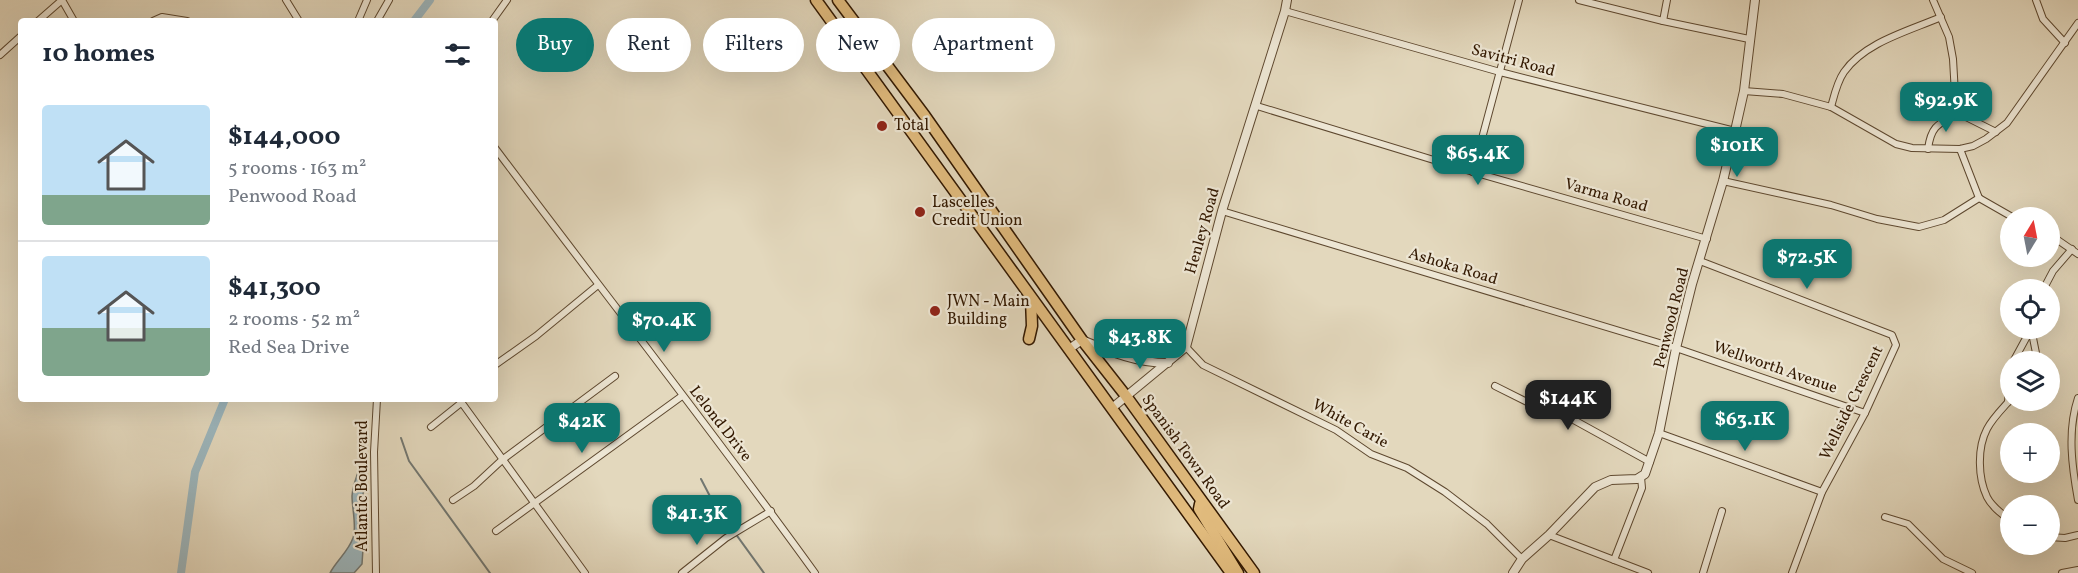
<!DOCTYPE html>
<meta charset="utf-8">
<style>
body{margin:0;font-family:Vollkorn,serif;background:#f6f6f7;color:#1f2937;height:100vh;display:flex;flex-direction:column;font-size:22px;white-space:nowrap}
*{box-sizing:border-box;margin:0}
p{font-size:20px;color:#747a83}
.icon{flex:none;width:33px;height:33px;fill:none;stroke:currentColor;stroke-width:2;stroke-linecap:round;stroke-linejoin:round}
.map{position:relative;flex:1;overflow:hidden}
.sheet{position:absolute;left:18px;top:18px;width:480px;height:384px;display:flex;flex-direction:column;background:#fff;border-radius:6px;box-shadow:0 6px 24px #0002}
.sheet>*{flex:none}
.hud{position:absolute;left:516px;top:18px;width:570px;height:54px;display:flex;gap:12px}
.needle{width:39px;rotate:10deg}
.fabs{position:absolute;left:2000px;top:207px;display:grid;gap:12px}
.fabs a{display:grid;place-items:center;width:60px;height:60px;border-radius:50%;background:#fff;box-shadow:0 6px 24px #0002;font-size:30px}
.price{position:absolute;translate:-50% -51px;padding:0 14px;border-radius:12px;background:#0f766e;color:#fff;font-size:20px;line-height:39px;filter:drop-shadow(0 2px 3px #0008)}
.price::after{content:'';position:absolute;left:50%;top:36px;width:18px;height:14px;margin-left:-9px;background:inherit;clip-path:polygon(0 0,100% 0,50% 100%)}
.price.current{background:#222;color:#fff}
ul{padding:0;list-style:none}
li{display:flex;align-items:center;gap:18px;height:150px;padding:0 24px}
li+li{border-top:2px solid #e0e1e3}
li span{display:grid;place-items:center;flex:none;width:168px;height:120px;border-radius:6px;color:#555}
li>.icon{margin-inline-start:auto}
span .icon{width:72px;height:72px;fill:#fffc;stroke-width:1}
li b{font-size:26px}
h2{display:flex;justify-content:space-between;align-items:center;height:72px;padding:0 24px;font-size:26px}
.chip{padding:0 21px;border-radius:27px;background:#fff;box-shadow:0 6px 24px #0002;font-size:21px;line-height:54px}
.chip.current{background:#0f766e;color:#fff}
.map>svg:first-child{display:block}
</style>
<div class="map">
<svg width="2078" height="573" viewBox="0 0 2078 573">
<rect width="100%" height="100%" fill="#e3d8bd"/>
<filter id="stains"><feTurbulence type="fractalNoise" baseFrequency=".00333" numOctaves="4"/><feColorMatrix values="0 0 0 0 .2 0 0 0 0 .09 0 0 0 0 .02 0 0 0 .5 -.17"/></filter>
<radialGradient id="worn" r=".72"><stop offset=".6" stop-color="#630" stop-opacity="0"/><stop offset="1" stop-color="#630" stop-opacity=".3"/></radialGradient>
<path fill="#9cb6bd" stroke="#727771" stroke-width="1.5" d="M366,452L368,466L363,494L365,518L362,564L354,573H330C336,561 348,552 353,538C357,528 352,508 352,496C353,480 361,467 366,452Z"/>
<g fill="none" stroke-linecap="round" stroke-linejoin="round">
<g stroke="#727771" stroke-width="2">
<polyline points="401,438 409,461 490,573"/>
<polyline points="701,479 714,504 764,573"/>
</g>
<g stroke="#9cb6bd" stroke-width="8">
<polyline points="414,21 430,0"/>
<polyline points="181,573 195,472 225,399"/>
</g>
<defs>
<g id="minor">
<polyline points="62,0 74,21"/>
<polyline points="286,0 299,21"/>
<polyline points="1579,0 1663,21 1749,39"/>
<polyline points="1933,0 1949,37 1953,59 1956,112 1996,132"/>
<polyline points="2036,0 2043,19 2065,43"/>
<polyline points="1285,11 1500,72 1735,131"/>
<polyline points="38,21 62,0"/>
<polyline points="153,21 162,17 187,21"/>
<polyline points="358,21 367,0"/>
<polyline points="377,21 389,0"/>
<polyline points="492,21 507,0"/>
<polyline points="1663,21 1667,0"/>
<polyline points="0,55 21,36"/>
<polyline points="1744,91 1783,94 1831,107 1896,144 1912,148 1960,149 1973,146 1986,139 2007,123 2078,23"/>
<polyline points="1257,106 1473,172 1707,239"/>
<path d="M1831,107C1834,96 1837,82 1844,72C1865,42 1909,31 1941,17"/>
<path d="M495,148C601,289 711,429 815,573"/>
<path d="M1928,149C1931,126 1938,124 1958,113"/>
<polyline points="1960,149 1979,198"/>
<polyline points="1473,172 1519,0"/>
<polyline points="1723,181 1831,205 1877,219 1919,227 1944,220 1979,198"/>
<polyline points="1979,198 2014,218"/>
<polyline points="1222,211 1676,348 1865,413"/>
<polyline points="2049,234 2078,254"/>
<polyline points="1700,261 1892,335 1896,345 1865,413 1822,492 1792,573"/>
<polyline points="2043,290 2053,271 2072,249"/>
<polyline points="2031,328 2036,353 2035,362"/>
<polyline points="1186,347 1203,365 1336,430 1371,454 1407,468 1445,492 1487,524 1522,559"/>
<polyline points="2013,362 2031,329"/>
<polyline points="495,365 536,336 598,285"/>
<polyline points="1495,386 1539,408 1572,419 1650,462"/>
<path d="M2078,398C2067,431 2072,467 2078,500"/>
<polyline points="459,399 585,573"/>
<path d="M2010,400C2002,409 1992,419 1987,429C1977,448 1978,478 1987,497C1992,507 2002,514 2010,520"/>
<polyline points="2008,402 2010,375"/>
<polyline points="431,427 461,403"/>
<polyline points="1659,433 1822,492"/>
<polyline points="453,500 474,486 502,460 615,376"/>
<polyline points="1885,517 1908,524 1943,559 1972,573"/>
<polyline points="496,531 682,396"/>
<polyline points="1549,535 1648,573"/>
<polyline points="2049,537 2065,538 2078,535"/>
<polyline points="1614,560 1642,488 1641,477"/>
<polyline points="376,573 374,452 377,399"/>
<polyline points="682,573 726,538 771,511"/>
<polyline points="1703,573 1722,511"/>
<polyline points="2062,573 2078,570"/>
</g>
<g id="tertiary">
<path d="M1069,349L1082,340C1111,352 1137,363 1168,363"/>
<polyline points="1112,408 1186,347 1222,211 1285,11 1287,0"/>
<polyline points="1513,573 1522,559 1549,535 1595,487 1611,480 1637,479 1645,474 1659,433 1676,348 1692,284 1723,181 1735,131 1744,91 1755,0"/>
</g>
<g id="trunk">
<polyline points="816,0 1231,573"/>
<polyline points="838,0 925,116 1082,340 1126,396 1254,573"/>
<polyline points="1029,339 1032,326 1031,298"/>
<polyline points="1200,504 1199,509 1238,573"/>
</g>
</defs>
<use href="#minor" stroke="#5e482f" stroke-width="8"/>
<use href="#tertiary" stroke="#5e482f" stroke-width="10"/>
<use href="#trunk" stroke="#321800" stroke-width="13"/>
<use href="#minor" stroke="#ede6d4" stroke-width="6"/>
<use href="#tertiary" stroke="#ede6d4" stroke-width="8"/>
<use href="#trunk" stroke="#e2bc7e" stroke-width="10"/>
</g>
<g fill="#8f2418" stroke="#ede6d4" stroke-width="2">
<circle cx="882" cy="126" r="6"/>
<circle cx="920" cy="212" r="6"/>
<circle cx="935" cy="311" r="6"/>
</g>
<g text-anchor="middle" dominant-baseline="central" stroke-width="4.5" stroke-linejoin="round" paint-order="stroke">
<g font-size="16" fill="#321800" stroke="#ede6d4">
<text transform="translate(1513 61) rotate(15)">Savitri Road</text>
<text transform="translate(1606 196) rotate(16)">Varma Road</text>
<text transform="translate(1203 231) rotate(-74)">Henley Road</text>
<text transform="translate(1453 267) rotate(17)">Ashoka Road</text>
<text transform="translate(1672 318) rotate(-76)">Penwood Road</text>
<text transform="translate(1775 368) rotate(19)">Wellworth Avenue</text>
<text transform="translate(1852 403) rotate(-64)">Wellside Crescent</text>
<text transform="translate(720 424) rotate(52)">Lelond Drive</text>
<text transform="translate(1350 424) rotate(29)">White Carie</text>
<text transform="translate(1185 452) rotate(54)">Spanish Town Road</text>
<text transform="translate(363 486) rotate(-90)">Atlantic Boulevard</text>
</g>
<g font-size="16" fill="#321800" stroke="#ede6d4" text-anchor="start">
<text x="894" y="126">Total</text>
<text x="932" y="203">Lascelles<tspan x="932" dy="18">Credit Union</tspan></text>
<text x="947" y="302">JWN - Main<tspan x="947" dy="18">Building</tspan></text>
</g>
</g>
<rect width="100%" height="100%" filter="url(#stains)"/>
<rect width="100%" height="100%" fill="url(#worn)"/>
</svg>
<div class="fabs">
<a><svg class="needle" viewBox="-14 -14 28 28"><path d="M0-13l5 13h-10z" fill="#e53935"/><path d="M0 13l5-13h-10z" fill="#747a83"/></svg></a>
<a><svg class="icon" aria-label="locate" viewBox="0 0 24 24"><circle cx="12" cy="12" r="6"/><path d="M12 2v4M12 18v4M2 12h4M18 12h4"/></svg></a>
<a><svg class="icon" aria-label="layers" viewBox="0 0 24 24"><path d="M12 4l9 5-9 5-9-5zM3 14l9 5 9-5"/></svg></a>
<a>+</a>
<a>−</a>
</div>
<b class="price" style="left:1946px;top:133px">$92.9K</b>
<b class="price" style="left:1737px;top:178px">$101K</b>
<b class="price" style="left:1478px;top:186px">$65.4K</b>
<b class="price" style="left:1807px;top:290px">$72.5K</b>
<b class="price" style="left:664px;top:353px">$70.4K</b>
<b class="price" style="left:1140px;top:370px">$43.8K</b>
<b class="price current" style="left:1568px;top:431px">$144K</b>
<b class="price" style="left:1745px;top:452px">$63.1K</b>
<b class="price" style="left:582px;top:454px">$42K</b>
<b class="price" style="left:697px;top:546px">$41.3K</b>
<div class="hud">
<a class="chip current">Buy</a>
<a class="chip">Rent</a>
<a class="chip">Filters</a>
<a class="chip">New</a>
<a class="chip">Apartment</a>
</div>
<section class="sheet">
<h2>10 homes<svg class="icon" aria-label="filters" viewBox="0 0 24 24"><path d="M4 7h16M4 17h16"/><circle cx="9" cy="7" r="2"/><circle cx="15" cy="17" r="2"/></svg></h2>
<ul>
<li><span style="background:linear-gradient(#bfe0f5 75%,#7fa58c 0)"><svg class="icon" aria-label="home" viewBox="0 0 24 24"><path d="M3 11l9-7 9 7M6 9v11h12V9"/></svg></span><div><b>$144,000</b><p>5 rooms · 163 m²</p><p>Penwood Road</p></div></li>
<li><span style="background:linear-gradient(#bfe0f5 60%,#7fa58c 0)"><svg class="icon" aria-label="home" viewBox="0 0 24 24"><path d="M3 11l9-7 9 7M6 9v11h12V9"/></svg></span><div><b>$41,300</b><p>2 rooms · 52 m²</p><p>Red Sea Drive</p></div></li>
</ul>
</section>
</div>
